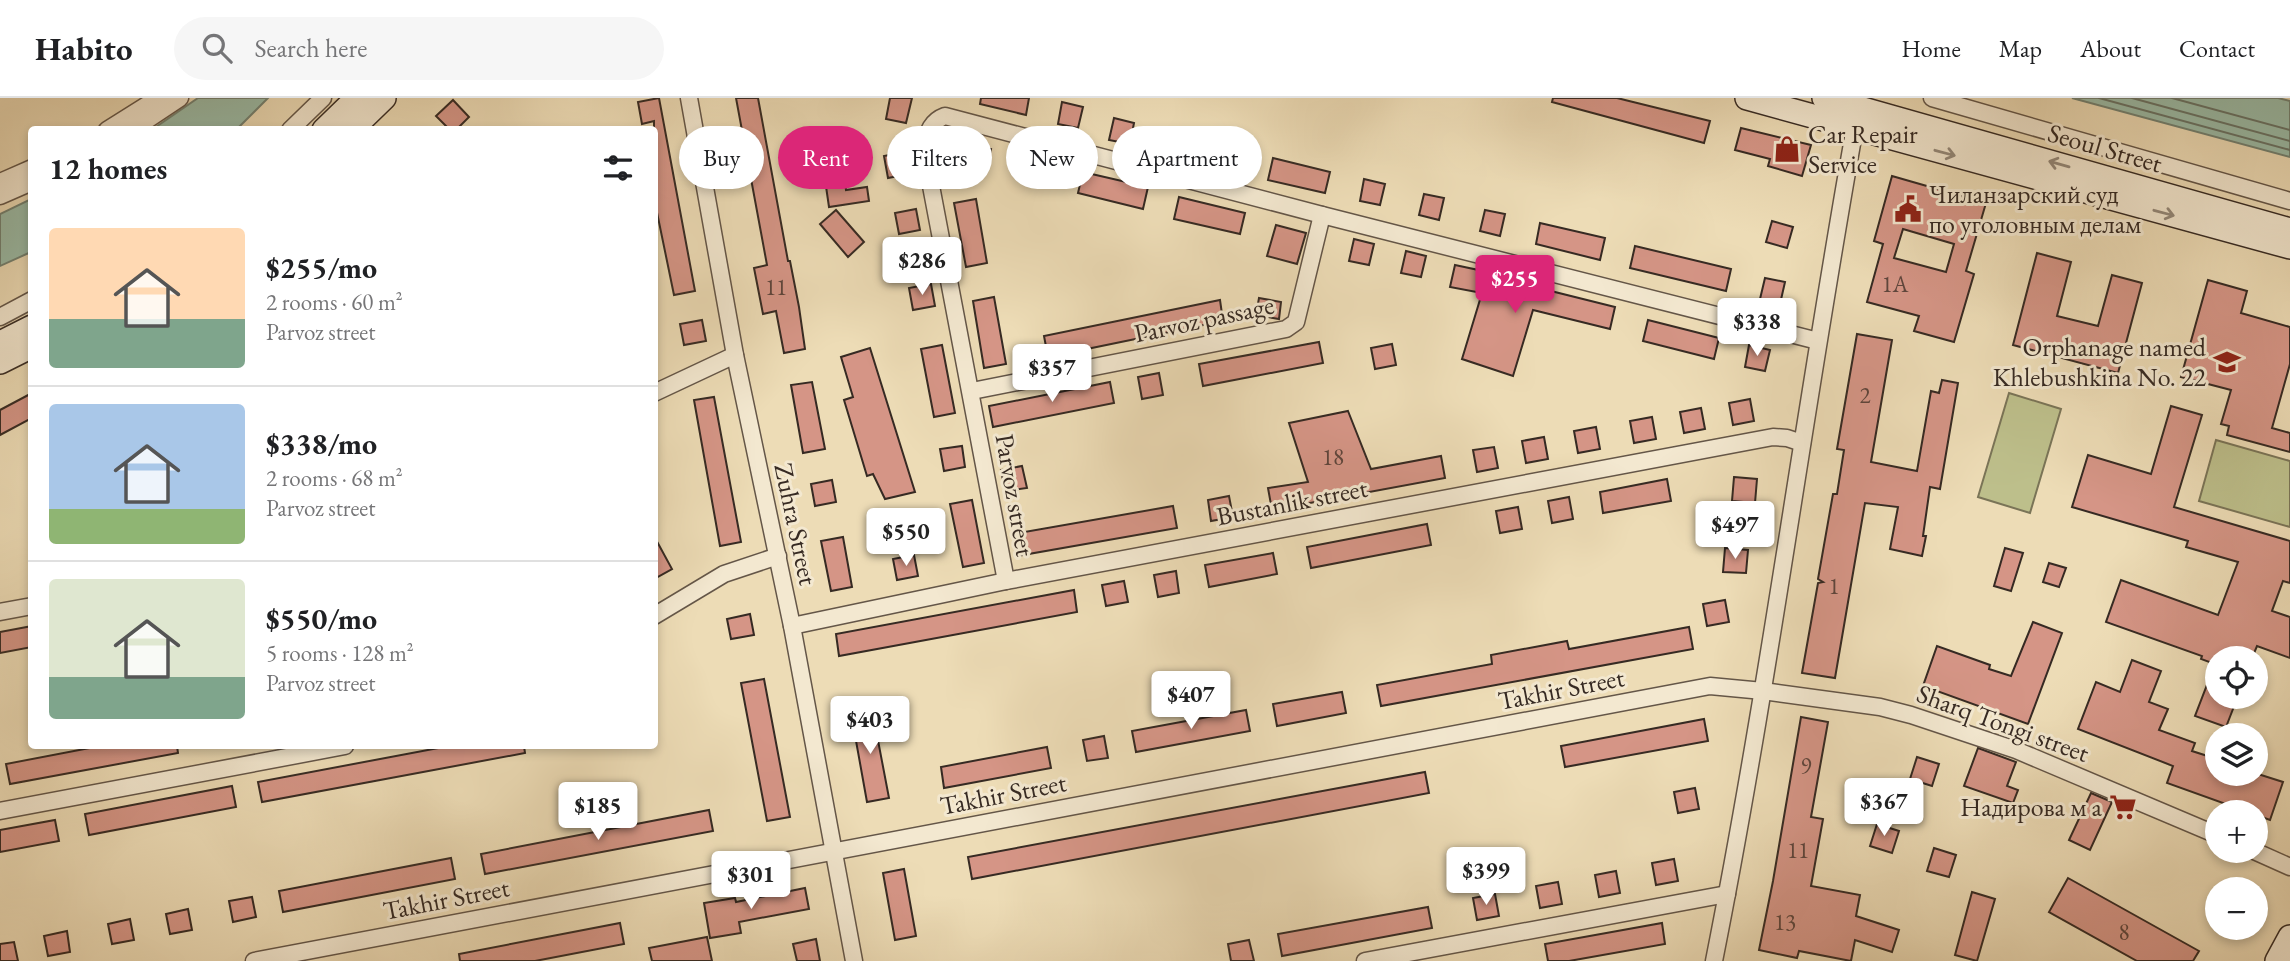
<!DOCTYPE html>
<meta charset="utf-8">
<style>
body{margin:0;font-family:"EB Garamond",serif;background:#f6f6f6;color:#202124;height:100vh;display:flex;flex-direction:column;font-size:26px;white-space:nowrap}
*{box-sizing:border-box;margin:0}
p{font-size:23px;color:#757577}
.icon{flex:none;width:38px;height:38px;fill:none;stroke:currentColor;stroke-width:2;stroke-linecap:round;stroke-linejoin:round}
.map{position:relative;flex:1;overflow:hidden}
.drawer{position:absolute;left:28px;top:28px;width:630px;height:623px;display:flex;flex-direction:column;background:#fff;border-radius:7px;box-shadow:0 4px 10px #0003}
.drawer>*{flex:none}
.guide{position:absolute;left:679px;top:28px;width:665px;height:63px;display:flex;gap:14px}
.fabs{position:absolute;left:2205px;top:548px;display:grid;gap:14px}
.fabs a{display:grid;place-items:center;width:63px;height:63px;border-radius:50%;background:#fff;box-shadow:0 4px 10px #0003;font-size:35px}
.price{position:absolute;translate:-50% -60px;padding:0 16px;border-radius:7px;background:#fff;color:#222;font-size:23px;line-height:46px;filter:drop-shadow(0 2px 4px #0008)}
.price::after{content:'';position:absolute;left:50%;top:42px;width:21px;height:16px;margin-left:-10px;background:inherit;clip-path:polygon(0 0,100% 0,50% 100%)}
.price.active{background:#db2777;color:#fff}
ul{padding:0;list-style:none}
li{display:flex;align-items:center;gap:21px;height:175px;padding:0 21px}
li+li{border-top:2px solid #e0e0e0}
li span{display:grid;place-items:center;flex:none;width:196px;height:140px;border-radius:7px;color:#555}
li>.icon{margin-inline-start:auto}
span .icon{width:84px;height:84px;fill:#fffc;stroke-width:1}
li b{font-size:30px}
h2{display:flex;justify-content:space-between;align-items:center;height:84px;padding:0 21px;font-size:30px}
.chip{padding:0 24px;border-radius:32px;background:#fff;box-shadow:0 4px 10px #0003;font-size:24px;line-height:63px}
.chip.active{background:#db2777;color:#fff}
header{display:flex;align-items:center;gap:42px;box-sizing:border-box;height:98px;padding:0 35px;background:#fff;border-bottom:2px solid #e0e0e0}
header strong{font-size:33px}
nav{display:flex;gap:38px;margin-inline-start:auto;font-size:24px}
.search{width:490px;height:63px;background:#f6f6f6;display:flex;align-items:center;gap:18px;box-sizing:border-box;padding:0 24px;border-radius:38px;color:#757577;font-size:26px}
.map>svg:first-child{display:block}
</style>
<header>
<strong>Habito</strong>
<div class="search"><svg class="icon" aria-label="search" viewBox="0 0 24 24"><circle cx="10" cy="10" r="6"/><path d="M15 15l6 6"/></svg>Search here</div>
<nav><a>Home</a><a>Map</a><a>About</a><a>Contact</a></nav>
</header>
<div class="map">
<svg width="2290" height="863" viewBox="0 0 2290 863">
<rect width="100%" height="100%" fill="#eddcb6"/>
<filter id="stains"><feTurbulence type="fractalNoise" baseFrequency=".00286" numOctaves="4"/><feColorMatrix values="0 0 0 0 .2 0 0 0 0 .09 0 0 0 0 .02 0 0 0 .5 -.17"/></filter>
<radialGradient id="worn" r=".72"><stop offset=".6" stop-color="#630" stop-opacity="0"/><stop offset="1" stop-color="#630" stop-opacity=".3"/></radialGradient>
<g fill="#bdbf8b" stroke="#7a7457" stroke-width="2">
<polygon points="2009,295 2061,311 2030,415 1978,399"/>
<polygon points="2216,342 2290,363 2290,429 2199,403"/>
</g>
<g fill="#9abca8" stroke="#728273" stroke-width="2">
<polygon points="198,0 268,0 237,31 153,31"/>
<polygon points="2072,0 2278,0 2290,3 2290,59"/>
<polygon points="31,101 31,154 0,168 0,116"/>
</g>
<g fill="none" stroke-linecap="round" stroke-linejoin="round">
<g stroke="#687366" stroke-width="2">
<polyline points="2099,0 2290,52"/>
<polyline points="2132,0 2290,43"/>
<polyline points="2172,0 2290,32"/>
</g>
</g>
<g fill="#d59586" stroke="#362a23" stroke-width="2" fill-rule="evenodd">
<polygon points="659,0 695,193 674,197 654,100 654,23 642,26 638,4"/>
<polygon points="736,0 758,0 788,163 790,163 799,209 805,251 784,255 776,213 763,216 754,170 767,167"/>
<polygon points="890,0 912,0 906,25 886,21"/>
<polygon points="981,0 1029,0 1026,17 980,6"/>
<polygon points="1553,0 1617,0 1710,23 1704,45 1552,4"/>
<polygon points="453,2 469,19 456,32 450,32 436,18"/>
<polygon points="1062,4 1083,9 1078,30 1058,26"/>
<polygon points="1114,20 1134,25 1130,46 1109,42"/>
<polygon points="1741,30 1811,47 1802,78 1768,68 1770,61 1735,52"/>
<polygon points="1172,36 1192,41 1187,62 1167,58"/>
<polygon points="839,44 846,92 867,89 869,103 829,109 820,47"/>
<polygon points="971,47 991,51 986,73 966,68"/>
<polygon points="1225,49 1245,53 1241,75 1220,70"/>
<polygon points="905,54 909,76 888,80 884,58"/>
<polygon points="1273,60 1330,74 1325,95 1268,82"/>
<polygon points="1029,61 1049,66 1045,85 1025,81"/>
<polygon points="1083,74 1148,89 1143,111 1078,95"/>
<path d="M1892,78L1986,105L1966,173L1974,176L1954,244L1914,233L1919,218L1867,204L1883,146L1874,143ZM1903,131L1954,146L1946,174L1894,160Z"/>
<polygon points="1364,81 1385,86 1380,107 1360,103"/>
<polygon points="1424,96 1444,100 1439,122 1419,117"/>
<polygon points="1179,99 1245,115 1240,136 1174,121"/>
<polygon points="976,101 987,165 966,169 954,105"/>
<polygon points="916,111 920,132 899,136 895,115"/>
<polygon points="836,112 864,144 848,159 820,126"/>
<polygon points="1485,112 1505,116 1500,138 1480,133"/>
<polygon points="1772,123 1793,129 1787,150 1766,144"/>
<polygon points="1540,125 1605,140 1600,162 1536,146"/>
<polygon points="1276,127 1306,135 1297,166 1267,158"/>
<polygon points="1354,141 1374,146 1369,167 1349,163"/>
<polygon points="1635,148 1731,171 1726,193 1630,170"/>
<polygon points="1406,153 1426,158 1421,179 1401,175"/>
<polygon points="2037,155 2071,164 2057,218 2098,228 2112,177 2142,185 2118,275 2013,247"/>
<polygon points="1455,167 1488,174 1489,172 1540,188 1539,190 1615,209 1610,231 1533,212 1513,278 1462,261 1482,195 1450,189"/>
<polygon points="1765,180 1785,184 1780,206 1760,201"/>
<polygon points="2208,182 2247,193 2241,215 2290,229 2290,266 2272,330 2290,335 2290,354 2227,337 2229,328 2221,326 2231,292 2181,279"/>
<polygon points="931,186 935,208 913,212 909,190"/>
<polygon points="994,199 1006,266 984,270 973,203"/>
<polygon points="1259,200 1281,204 1279,221 1256,217"/>
<polygon points="1220,202 1223,223 1048,259 1044,238"/>
<polygon points="702,222 706,243 684,247 680,226"/>
<polygon points="1648,222 1719,240 1714,261 1643,243"/>
<polygon points="1857,236 1892,242 1871,364 1917,373 1931,293 1939,295 1942,282 1958,285 1940,391 1930,389 1923,438 1926,438 1922,458 1890,451 1898,409 1865,405 1835,580 1802,575 1818,485 1823,484 1818,481 1833,396 1837,396 1844,352 1837,351"/>
<polygon points="1319,244 1323,265 1203,288 1199,266"/>
<polygon points="1392,246 1396,267 1375,271 1371,250"/>
<polygon points="942,247 955,315 934,319 921,251"/>
<polygon points="1749,247 1770,252 1765,273 1745,269"/>
<polygon points="870,250 915,394 885,401 873,376 867,378 844,302 853,299 841,259"/>
<polygon points="1159,275 1163,297 1142,301 1138,279"/>
<polygon points="812,284 825,351 803,355 791,287"/>
<polygon points="1110,284 1114,305 993,329 989,308"/>
<polygon points="32,295 32,320 0,337 0,312"/>
<polygon points="714,299 741,444 720,448 694,302"/>
<polygon points="1750,301 1754,323 1733,327 1729,305"/>
<polygon points="2171,308 2202,317 2174,409 2290,443 2290,485 2283,483 2272,513 2290,519 2290,560 2257,548 2252,560 2217,560 2217,598 2238,598 2226,629 2195,618 2215,566 2201,561 2202,558 2106,524 2121,482 2218,517 2238,464 2186,449 2188,443 2072,409 2088,357 2151,376"/>
<polygon points="1701,310 1705,331 1684,335 1680,314"/>
<polygon points="1348,313 1371,371 1441,358 1445,380 1272,412 1268,390 1308,384 1289,325"/>
<polygon points="1652,319 1656,341 1634,345 1630,323"/>
<polygon points="1596,329 1600,351 1578,355 1574,333"/>
<polygon points="1544,339 1548,361 1526,365 1522,343"/>
<polygon points="962,348 965,369 944,373 940,351"/>
<polygon points="1494,349 1498,370 1477,374 1473,352"/>
<polygon points="1022,368 1027,390 1005,393 1001,372"/>
<polygon points="1734,379 1757,381 1755,405 1732,403"/>
<polygon points="1667,381 1671,403 1603,415 1600,394"/>
<polygon points="832,382 836,404 815,408 811,386"/>
<polygon points="1229,398 1233,419 1211,423 1208,402"/>
<polygon points="1569,399 1573,421 1552,425 1548,403"/>
<polygon points="972,402 984,465 963,469 950,406"/>
<polygon points="1173,408 1177,430 1017,458 1013,436"/>
<polygon points="1518,409 1522,431 1500,435 1496,413"/>
<polygon points="1427,426 1431,447 1311,470 1307,449"/>
<polygon points="654,438 672,471 654,481"/>
<polygon points="843,439 852,489 831,493 821,443"/>
<polygon points="1725,450 1748,452 1746,475 1723,474"/>
<polygon points="2005,450 2023,455 2011,493 1994,488"/>
<polygon points="1273,455 1277,476 1209,489 1205,467"/>
<polygon points="914,457 918,478 897,482 893,461"/>
<polygon points="2049,465 2066,470 2059,489 2043,484"/>
<polygon points="1176,473 1179,495 1158,499 1154,477"/>
<polygon points="1124,483 1128,504 1106,508 1102,487"/>
<polygon points="1074,492 1077,514 839,558 836,536"/>
<polygon points="1725,502 1729,524 1707,528 1703,506"/>
<polygon points="750,516 754,537 731,541 727,521"/>
<polygon points="2033,524 2062,535 2028,626 1923,588 1937,548 1990,567 1989,571 2011,578"/>
<polygon points="32,528 32,549 0,555 0,534"/>
<polygon points="1689,529 1693,551 1381,608 1377,587 1492,566 1491,557 1567,543 1569,551"/>
<polygon points="2132,562 2161,573 2149,604 2168,611 2159,632 2195,645 2192,653 2217,661 2217,676 2258,676 2283,684 2270,722 2256,717 2256,714 2248,714 2167,685 2173,668 2078,631 2096,584 2120,594"/>
<polygon points="764,581 790,719 767,723 741,585"/>
<polygon points="1342,594 1346,615 1277,628 1273,606"/>
<polygon points="872,611 889,700 867,704 851,615"/>
<polygon points="1246,612 1250,633 1136,654 1132,633"/>
<polygon points="1801,619 1828,624 1811,719 1823,721 1811,788 1860,797 1856,818 1899,832 1892,854 1855,842 1851,863 1799,853 1797,860 1759,852 1773,783"/>
<polygon points="1704,621 1708,643 1565,669 1561,648"/>
<polygon points="1104,638 1108,660 1087,663 1083,642"/>
<polygon points="100,648 177,648 178,655 10,686 6,666"/>
<polygon points="449,648 524,648 525,655 262,704 258,684"/>
<polygon points="1047,649 1051,670 944,690 941,669"/>
<polygon points="1978,650 2016,664 2007,688 2018,692 2013,705 1964,688"/>
<polygon points="1917,659 1939,666 1932,688 1910,681"/>
<polygon points="1425,674 1429,695 972,781 968,759"/>
<polygon points="232,688 236,709 89,737 85,716"/>
<polygon points="1695,690 1699,711 1678,715 1674,694"/>
<polygon points="2091,695 2112,704 2090,752 2069,742"/>
<polygon points="709,712 713,733 485,776 481,756"/>
<polygon points="55,722 59,743 0,754 0,732"/>
<polygon points="1877,726 1899,733 1892,755 1870,748"/>
<polygon points="1934,750 1956,757 1949,779 1927,773"/>
<polygon points="451,760 455,781 283,814 279,793"/>
<polygon points="1674,761 1678,783 1656,787 1652,765"/>
<polygon points="904,771 916,838 895,842 883,775"/>
<polygon points="1616,773 1620,795 1599,799 1595,777"/>
<polygon points="2068,780 2199,853 2193,863 2137,863 2049,814"/>
<polygon points="1558,784 1562,806 1540,810 1536,788"/>
<polygon points="805,790 809,811 739,824 741,835 710,840 704,805 735,800 736,804"/>
<polygon points="1972,794 1995,801 1977,863 1955,857"/>
<polygon points="1495,796 1499,818 1477,822 1473,800"/>
<polygon points="252,799 256,819 233,824 229,803"/>
<polygon points="1428,809 1432,830 1282,858 1278,836"/>
<polygon points="188,811 192,832 170,836 166,816"/>
<polygon points="130,821 134,842 112,846 108,826"/>
<polygon points="620,825 624,846 535,863 460,863 459,856"/>
<polygon points="1662,825 1665,846 1569,863 1548,863 1545,846"/>
<polygon points="67,833 70,854 48,858 44,838"/>
<polygon points="707,839 712,863 652,863 649,850"/>
<polygon points="816,841 820,863 797,863 793,846"/>
<polygon points="1249,842 1254,863 1231,863 1228,846"/>
<polygon points="14,844 18,863 0,863 0,846"/>
</g>
<g fill="none" stroke-linecap="round" stroke-linejoin="round">
<defs>
<g id="street">
<polyline points="689,0 735,257 792,528 854,863"/>
<polyline points="1932,0 2290,103"/>
<polyline points="107,32 158,0"/>
<polyline points="132,32 180,0"/>
<polyline points="290,32 323,0"/>
<polyline points="0,84 32,70"/>
<polyline points="0,98 32,84"/>
<polyline points="0,219 32,202"/>
<polyline points="972,293 1286,231 1296,224 1322,117"/>
<polyline points="654,295 735,257"/>
<path d="M1006,483L924,51C928,36 929,24 945,18L1322,117L1818,243"/>
<polyline points="0,514 32,508"/>
<polyline points="654,518 724,476 778,458"/>
<polyline points="792,528 1006,483 1773,339 1787,340 1802,345"/>
<polyline points="0,713 345,648"/>
<polyline points="2252,752 2290,769"/>
<polyline points="254,863 1710,588 1763,593 1880,609 1911,617 2016,652 2217,737"/>
<polyline points="1365,863 1727,796"/>
<path d="M1714,863C1769,586 1805,307 1855,29"/>
</g>
<g id="secondary">
<polyline points="1747,0 2290,149"/>
<polyline points="1824,0 2290,132"/>
<polyline points="324,32 357,0"/>
<polyline points="351,32 384,0"/>
<polyline points="0,245 32,229"/>
<polyline points="0,264 32,248"/>
<polyline points="2277,863 2290,839"/>
</g>
</defs>
<use href="#street" stroke="#645648" stroke-width="19"/>
<use href="#secondary" stroke="#362a23" stroke-width="26"/>
<use href="#street" stroke="#f3e8d0" stroke-width="16"/>
<use href="#secondary" stroke="#f3e8d0" stroke-width="23"/>
</g>
<defs><path id="oneway-shaft" d="M-6 0H5M1.5-3L5.5 0L1.5 3" fill="none" stroke-width="1.6" stroke-linecap="round" stroke-linejoin="round" transform="scale(1.75)"/></defs>
<g stroke="#94897a">
<use href="#oneway-shaft" transform="translate(1945 55) rotate(15)"/>
<use href="#oneway-shaft" transform="translate(2059 66) rotate(-164)"/>
<use href="#oneway-shaft" transform="translate(2164 115) rotate(15)"/>
</g>
<defs>
<symbol id="shop-bare" viewBox="-9 -9 18 18"><path d="M-5-2.5h2.3a2.7 3.5 0 0 1 5.4 0H5L5.5 6h-11ZM-1.5-2.5h3a1.5 2.3 0 0 0-3 0Z" fill="#8f2418" stroke="#f3e8d0" stroke-width="2.5" paint-order="stroke"/></symbol>
<symbol id="civic-bare" viewBox="-9 -9 18 18"><path d="M-.6-6.5H3V-4.5H.6V-3L4-1V1h2V6H-6V1h2V-1L-.6-3ZM-1.2 2.5V6h2.4V2.5Z" fill="#8f2418" stroke="#f3e8d0" stroke-width="2.5" paint-order="stroke"/></symbol>
<symbol id="school-bare" viewBox="-9 -9 18 18"><path d="M0-5L7-2L0 1L-7-2ZM-4 1L0 2.5L4 1V4Q0 6-4 4Z" fill="#8f2418" stroke="#f3e8d0" stroke-width="2.5" paint-order="stroke"/></symbol>
<symbol id="supermarket-bare" viewBox="-9 -9 18 18"><path d="M-6-5.5h2.5l.6 2H6L4.5 2H-2.5L-4.4-4H-6ZM-1.5 3.2a1.3 1.3 0 1 0 .1 0ZM3 3.2a1.3 1.3 0 1 0 .1 0Z" fill="#8f2418" stroke="#f3e8d0" stroke-width="2.5" paint-order="stroke"/></symbol>
</defs>
<g fill-rule="evenodd">
<use href="#shop-bare" x="1768" y="32" width="38" height="38"/>
<use href="#civic-bare" x="1889" y="92" width="38" height="38"/>
<use href="#school-bare" x="2208" y="245" width="38" height="38"/>
<use href="#supermarket-bare" x="2104" y="690" width="38" height="38"/>
</g>
<g text-anchor="middle" dominant-baseline="central" stroke-width="6" stroke-linejoin="round" paint-order="stroke">
<g font-size="23" fill="#5e453c">
<text x="1895" y="186">1А</text>
<text x="776" y="189">11</text>
<text x="1865" y="297">2</text>
<text x="1333" y="359">18</text>
<text x="1834" y="488">1</text>
<text x="1806" y="668">9</text>
<text x="1798" y="752">11</text>
<text x="1785" y="824">13</text>
<text x="2124" y="834">8</text>
</g>
<g font-size="26" fill="#362a23" stroke="#f3e8d0" text-anchor="start">
<text x="1808" y="36">Car Repair<tspan x="1808" dy="30">Service</tspan></text>
<text x="1929" y="96">Чиланзарский суд<tspan x="1929" dy="30">по уголовным делам</tspan></text>
<text x="2206" y="249" text-anchor="end">Orphanage named<tspan x="2206" dy="30">Khlebushkina No. 22</tspan></text>
<text x="2102" y="709" text-anchor="end">Надирова м а</text>
</g>
<g font-size="26" fill="#362a23" stroke="#f3e8d0">
<text transform="translate(2105 50) rotate(16)">Seoul Street</text>
<text transform="translate(1204 221) rotate(-12)">Parvoz passage</text>
<text transform="translate(1015 397) rotate(80)">Parvoz street</text>
<text transform="translate(1292 404) rotate(-11)">Bustanlik street</text>
<text transform="translate(796 426) rotate(78)">Zuhra Street</text>
<text transform="translate(1561 591) rotate(-11)">Takhir Street</text>
<text transform="translate(2003 625) rotate(20)">Sharq Tongi street</text>
<text transform="translate(1003 696) rotate(-11)">Takhir Street</text>
<text transform="translate(446 801) rotate(-11)">Takhir Street</text>
</g>
</g>
<rect width="100%" height="100%" filter="url(#stains)"/>
<rect width="100%" height="100%" fill="url(#worn)"/>
</svg>
<div class="fabs">
<a><svg class="icon" aria-label="locate" viewBox="0 0 24 24"><circle cx="12" cy="12" r="6"/><path d="M12 2v4M12 18v4M2 12h4M18 12h4"/></svg></a>
<a><svg class="icon" aria-label="layers" viewBox="0 0 24 24"><path d="M12 4l9 5-9 5-9-5zM3 14l9 5 9-5"/></svg></a>
<a>+</a>
<a>−</a>
</div>
<b class="price" style="left:922px;top:199px">$286</b>
<b class="price active" style="left:1515px;top:217px">$255</b>
<b class="price" style="left:1757px;top:260px">$338</b>
<b class="price" style="left:1052px;top:306px">$357</b>
<b class="price" style="left:1735px;top:463px">$497</b>
<b class="price" style="left:906px;top:470px">$550</b>
<b class="price" style="left:1191px;top:633px">$407</b>
<b class="price" style="left:870px;top:658px">$403</b>
<b class="price" style="left:1884px;top:740px">$367</b>
<b class="price" style="left:598px;top:744px">$185</b>
<b class="price" style="left:1486px;top:809px">$399</b>
<b class="price" style="left:751px;top:813px">$301</b>
<div class="guide">
<a class="chip">Buy</a>
<a class="chip active">Rent</a>
<a class="chip">Filters</a>
<a class="chip">New</a>
<a class="chip">Apartment</a>
</div>
<section class="drawer">
<h2>12 homes<svg class="icon" aria-label="filters" viewBox="0 0 24 24"><path d="M4 7h16M4 17h16"/><circle cx="9" cy="7" r="2"/><circle cx="15" cy="17" r="2"/></svg></h2>
<ul>
<li><span style="background:linear-gradient(#ffd9b3 65%,#7fa58c 0)"><svg class="icon" aria-label="home" viewBox="0 0 24 24"><path d="M3 11l9-7 9 7M6 9v11h12V9"/></svg></span><div><b>$255/mo</b><p>2 rooms · 60 m²</p><p>Parvoz street</p></div></li>
<li><span style="background:linear-gradient(#a9c7e8 75%,#8fb573 0)"><svg class="icon" aria-label="home" viewBox="0 0 24 24"><path d="M3 11l9-7 9 7M6 9v11h12V9"/></svg></span><div><b>$338/mo</b><p>2 rooms · 68 m²</p><p>Parvoz street</p></div></li>
<li><span style="background:linear-gradient(#dfe7d0 70%,#7fa58c 0)"><svg class="icon" aria-label="home" viewBox="0 0 24 24"><path d="M3 11l9-7 9 7M6 9v11h12V9"/></svg></span><div><b>$550/mo</b><p>5 rooms · 128 m²</p><p>Parvoz street</p></div></li>
</ul>
</section>
</div>
